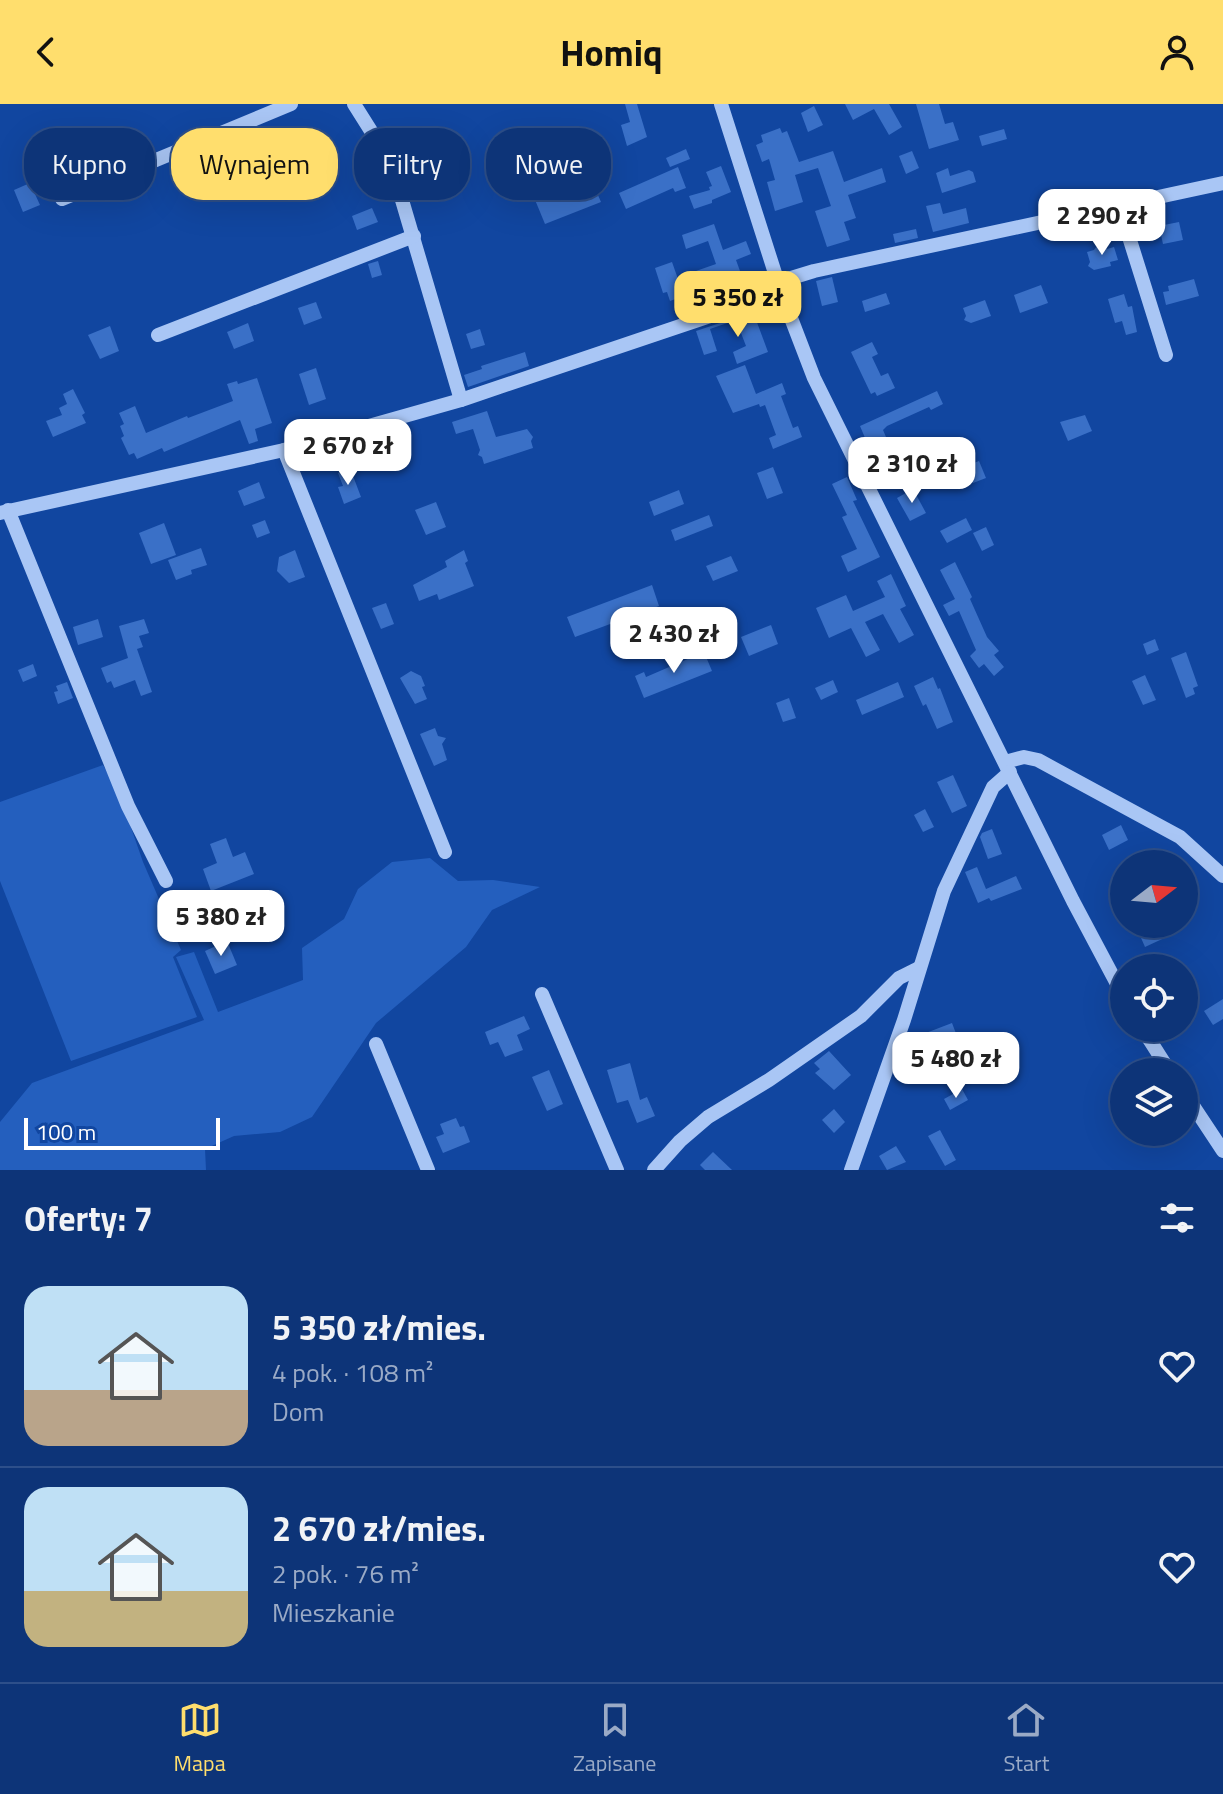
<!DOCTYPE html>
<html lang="pl">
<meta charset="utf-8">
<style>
body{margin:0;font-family:"Titillium Web",sans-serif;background:#163c7d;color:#f1f3f6;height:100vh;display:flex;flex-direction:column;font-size:30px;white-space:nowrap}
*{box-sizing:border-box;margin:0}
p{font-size:26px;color:#9aaac6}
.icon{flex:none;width:44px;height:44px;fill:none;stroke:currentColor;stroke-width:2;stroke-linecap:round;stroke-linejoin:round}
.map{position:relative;height:1066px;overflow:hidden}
.side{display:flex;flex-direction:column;background:#0d3478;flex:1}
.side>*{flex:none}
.top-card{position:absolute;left:24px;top:24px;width:800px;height:72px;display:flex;gap:16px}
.needle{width:52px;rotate:74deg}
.controls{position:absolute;left:1110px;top:746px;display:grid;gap:16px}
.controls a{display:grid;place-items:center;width:88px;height:88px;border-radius:50%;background:#0d3478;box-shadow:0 8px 32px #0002,0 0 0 2px #2d4f8a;font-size:40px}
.scale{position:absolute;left:24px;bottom:20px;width:196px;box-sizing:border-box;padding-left:8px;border:4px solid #fff;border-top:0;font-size:22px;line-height:28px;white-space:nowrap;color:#fff;-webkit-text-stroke:6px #1146a0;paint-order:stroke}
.price{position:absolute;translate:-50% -68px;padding:0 18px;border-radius:16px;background:#fff;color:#222;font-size:26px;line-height:52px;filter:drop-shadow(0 2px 4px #0008)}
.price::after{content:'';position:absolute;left:50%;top:48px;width:24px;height:18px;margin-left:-12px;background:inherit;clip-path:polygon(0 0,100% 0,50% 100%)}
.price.selected{background:#ffde6d;color:#111}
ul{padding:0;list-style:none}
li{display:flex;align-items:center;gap:24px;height:200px;padding:0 24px}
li+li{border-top:2px solid #2d4f8a}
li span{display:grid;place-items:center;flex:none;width:224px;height:160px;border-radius:24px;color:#555}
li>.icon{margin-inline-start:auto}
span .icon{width:96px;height:96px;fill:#fffc;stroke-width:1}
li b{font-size:34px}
h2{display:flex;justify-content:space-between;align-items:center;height:96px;padding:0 24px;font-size:34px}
.pill{padding:0 28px;border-radius:32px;background:#0d3478;box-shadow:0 8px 32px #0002,0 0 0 2px #2d4f8a;font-size:28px;line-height:72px}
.pill.selected{background:#ffde6d;color:#111}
header{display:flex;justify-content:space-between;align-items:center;height:104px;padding:0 24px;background:#ffde6d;color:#111;font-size:36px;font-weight:700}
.tab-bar{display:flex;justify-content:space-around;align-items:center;height:112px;border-top:2px solid #2d4f8a;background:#0d3478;font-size:22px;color:#9aaac6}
.tab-bar a{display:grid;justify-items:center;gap:4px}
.tab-bar .selected{color:#ffde6d}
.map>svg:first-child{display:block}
</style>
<header><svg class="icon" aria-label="back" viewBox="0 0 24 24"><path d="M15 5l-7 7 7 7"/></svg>Homiq<svg class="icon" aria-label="person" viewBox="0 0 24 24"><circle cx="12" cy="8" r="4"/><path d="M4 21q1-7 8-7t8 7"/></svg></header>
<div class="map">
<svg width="1223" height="1066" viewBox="0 0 1223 1066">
<rect width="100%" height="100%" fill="#1146a0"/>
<g fill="#245fbe">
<polygon points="103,661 119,689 143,758 181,846 173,853 197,913 71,957 0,777 0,698"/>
<polygon points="430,754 458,777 493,776 540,783 492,806 466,843 376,919 312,1013 280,1028 234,1032 205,1045 206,1066 0,1066 0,1018 32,979 204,916 176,853 194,848 218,908 303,876 302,844 344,815 358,785 392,758"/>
</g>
<g fill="#3a70c7">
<polygon points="625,0 637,0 647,33 627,42 621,21 630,18"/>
<polygon points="845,0 889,0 902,23 889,31 874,5 853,16"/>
<polygon points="916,0 939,0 945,20 953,18 959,36 929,45"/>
<polygon points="814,2 823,21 808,28 801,9"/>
<polygon points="780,24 782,29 787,27 799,58 833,47 844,78 882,64 886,78 848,91 856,114 844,118 850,136 827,143 815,107 831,102 818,64 795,71 803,98 775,107 767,78 775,76 769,55 762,58 756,41 763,38 761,31"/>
<polygon points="1004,25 1007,35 982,42 979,32"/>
<polygon points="95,44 102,62 75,74 68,55"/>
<polygon points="686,45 690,55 670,63 666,54"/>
<polygon points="912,47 919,64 906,70 899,52"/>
<polygon points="721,62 731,88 712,96 712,99 694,105 689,92 710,86 709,83 712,82 706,68"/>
<polygon points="678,63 686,84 675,88 673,84 626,105 619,89"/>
<polygon points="948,64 950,72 969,66 973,68 976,78 942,89 936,69"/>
<polygon points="588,68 601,98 545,120 533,91"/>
<polygon points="30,79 40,101 23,108 14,86"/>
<polygon points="940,99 943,110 966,104 969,119 933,128 926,102"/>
<polygon points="372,104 378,118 357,126 352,112"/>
<polygon points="1179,118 1183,136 1163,140 1159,122"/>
<polygon points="714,120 723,146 746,137 751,150 736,156 748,189 689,208 687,202 730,188 723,168 700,177 696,167 716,160 708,137 686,145 682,131"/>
<polygon points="916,125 918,134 895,139 893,130"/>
<polygon points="1099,139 1107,145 1114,143 1118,156 1110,158 1111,162 1094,166 1088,162 1090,158 1087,148 1094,146"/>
<polygon points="378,157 382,171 372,174 368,160"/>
<polygon points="672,158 684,192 670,197 667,188 663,189 655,164"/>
<polygon points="832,173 838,198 822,202 816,177"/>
<polygon points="1194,175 1199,192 1166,201 1163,188 1169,187 1168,182"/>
<polygon points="1041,181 1048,199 1020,209 1014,191"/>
<polygon points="886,189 890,200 865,208 862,197"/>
<polygon points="1124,190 1128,203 1132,202 1137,228 1126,231 1122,217 1115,219 1108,195"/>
<polygon points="985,196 991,212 971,219 964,216 966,212 963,204"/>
<polygon points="316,198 322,214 304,221 298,204"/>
<polygon points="750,209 751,214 755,213 768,248 737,260 733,248 746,242 736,216 710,225 717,247 704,251 696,227"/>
<polygon points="248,219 254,237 234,245 227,228"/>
<polygon points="110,222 119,247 100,255 88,231"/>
<polygon points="480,225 485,241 471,245 466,230"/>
<polygon points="872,238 878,250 872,253 881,272 888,269 895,284 877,292 875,288 871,290 851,248"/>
<polygon points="525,248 529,262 468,283 464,271 482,265 481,262"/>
<polygon points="745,261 756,290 782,279 786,290 781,292 793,324 798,322 802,333 773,345 769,334 776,331 765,301 760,303 759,300 733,309 716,272"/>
<polygon points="316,264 326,295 309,301 299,270"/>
<polygon points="257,274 272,319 255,325 258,337 249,340 240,316 164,348 162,344 137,355 134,349 129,351 121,334 124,332 120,322 124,320 119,309 135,302 146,329 187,312 188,314 233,297 227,280 237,277 238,280"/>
<polygon points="73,285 85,309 82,311 86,319 53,333 46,317 62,311 59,304 67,300 63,290"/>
<polygon points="937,287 943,300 931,306 929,303 887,322 883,326 889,340 871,348 860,322"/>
<polygon points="487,307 496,333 527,325 533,333 531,337 533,344 484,360 482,353 478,351 480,346 473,325 456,330 452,318"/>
<polygon points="1085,311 1092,327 1068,337 1060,318"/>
<polygon points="393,332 394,335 403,332 408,348 389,354 384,335"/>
<polygon points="979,357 986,374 973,379 966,362"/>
<polygon points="773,363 783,389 767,395 757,369"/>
<polygon points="350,364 361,393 344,400 338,383 343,382 338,369"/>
<polygon points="847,373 857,396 853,397 880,453 848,468 841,452 857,445 842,413 847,411 832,380"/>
<polygon points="259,378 265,394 244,402 238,387"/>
<polygon points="913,385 926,409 910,417 897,394"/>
<polygon points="679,386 684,400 654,412 649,398"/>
<polygon points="436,398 446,423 426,431 415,406"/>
<polygon points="709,411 713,422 675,437 671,426"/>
<polygon points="966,414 972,426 947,439 940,427"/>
<polygon points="265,416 270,429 257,434 252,421"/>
<polygon points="164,419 176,451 151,460 139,429"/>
<polygon points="986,423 994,441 982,447 973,429"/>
<polygon points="201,444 207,461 191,466 192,470 176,476 168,456"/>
<polygon points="295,446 305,473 289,479 277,467 279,453"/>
<polygon points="464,446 468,457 465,459 474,482 439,496 437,490 419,497 413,481 447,463 445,457"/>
<polygon points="731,452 738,467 713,477 706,462"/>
<polygon points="955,458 972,493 970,495 987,533 999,547 994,551 1004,563 994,572 984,560 979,564 970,552 976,546 959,507 949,512 943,501 955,495 940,466"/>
<polygon points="891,470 906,502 900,505 914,531 899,539 883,510 865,518 880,546 866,553 851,524 829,534 816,504 846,491 853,507 885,493 877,477"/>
<polygon points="652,481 659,502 575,533 567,513"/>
<polygon points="386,499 394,520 381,525 372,504"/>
<polygon points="98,515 103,533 78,541 73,523"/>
<polygon points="144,515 149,529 139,532 143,543 137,545 152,588 141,592 135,576 114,584 111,577 107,579 101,564 128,554 119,522"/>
<polygon points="771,521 778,540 749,552 741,533"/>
<polygon points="720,529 724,539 711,544 707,533"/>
<polygon points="1155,535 1159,546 1147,551 1143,540"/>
<polygon points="704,548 712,567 644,594 635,572 644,568 646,573"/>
<polygon points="1186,548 1198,582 1193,584 1195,590 1186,594 1171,554"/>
<polygon points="33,560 37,572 23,578 18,566"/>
<polygon points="411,567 421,572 425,582 422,583 427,595 415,600 400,574"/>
<polygon points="1145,571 1156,596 1143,601 1132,577"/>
<polygon points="933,573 938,585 940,584 953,618 937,625 926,600 923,602 914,582"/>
<polygon points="833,576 838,588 821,596 815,584"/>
<polygon points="67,578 73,594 58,600 54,588 58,587 56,582"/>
<polygon points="898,578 904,593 862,611 856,596"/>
<polygon points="789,594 796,614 783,618 776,599"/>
<polygon points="435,624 438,632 446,634 442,640 447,656 434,662 420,630"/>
<polygon points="953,671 967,702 952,709 937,678"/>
<polygon points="925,705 934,723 923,728 914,711"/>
<polygon points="1121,721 1128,736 1109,746 1102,731"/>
<polygon points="992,725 1002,750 988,755 980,733 982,729"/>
<polygon points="226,734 233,753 245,748 254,770 211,787 203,765 217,759 210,740"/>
<polygon points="977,763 986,785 1016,772 1022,785 991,797 989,794 978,799 965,768"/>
<polygon points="1153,820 1168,820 1173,830 1145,843 1138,827"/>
<polygon points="227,837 237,861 215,870 205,847"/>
<polygon points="1223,895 1223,915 1213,921 1204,907"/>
<polygon points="524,912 530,925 517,931 523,946 505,953 498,938 490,941 485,928"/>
<polygon points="952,919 960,940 931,952 928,947 924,948 918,932"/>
<polygon points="829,947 851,971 834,986 815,969 820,965 814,959"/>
<polygon points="971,948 978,967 964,973 957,954"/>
<polygon points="630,959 640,996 647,993 655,1012 637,1019 628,996 617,999 607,966"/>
<polygon points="549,966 563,1000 547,1007 532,973"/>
<polygon points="962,985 968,996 950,1006 944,995"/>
<polygon points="834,1005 845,1018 834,1029 822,1016"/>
<polygon points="456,1014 460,1023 464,1022 470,1038 443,1049 436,1033 444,1030 440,1020"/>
<polygon points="940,1026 956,1056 945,1062 928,1032"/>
<polygon points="896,1042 906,1058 887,1066 879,1052"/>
<polygon points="713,1048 732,1066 705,1066 700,1061"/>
</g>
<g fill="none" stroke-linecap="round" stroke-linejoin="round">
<g stroke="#a9c6f5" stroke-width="14">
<polyline points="354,0 383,46 394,69 461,296"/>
<polyline points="721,0 781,188 814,274 1073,797 1124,893"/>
<polyline points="62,95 291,0"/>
<polyline points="1119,101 1166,251"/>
<polyline points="778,178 814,167 1223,79"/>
<polyline points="158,231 414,132"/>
<polyline points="284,346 445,748"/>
<polyline points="8,406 128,702 166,777"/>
<polyline points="0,409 284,346 461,296 781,188"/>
<polyline points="1005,658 1024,653 1038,656 1180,733 1223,772"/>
<polyline points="542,890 617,1066"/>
<polyline points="1142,924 1170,968"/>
<polyline points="376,940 428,1066"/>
<polyline points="1184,988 1223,1047"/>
<polyline points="654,1066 680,1037 708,1013 769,976 861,912 899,874 919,864"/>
<polyline points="851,1066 904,916 944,787 993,683 1010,668"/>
</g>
</g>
</svg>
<div class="controls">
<a><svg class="needle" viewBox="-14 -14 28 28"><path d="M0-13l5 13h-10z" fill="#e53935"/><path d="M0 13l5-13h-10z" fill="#9aaac6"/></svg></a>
<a><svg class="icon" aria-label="locate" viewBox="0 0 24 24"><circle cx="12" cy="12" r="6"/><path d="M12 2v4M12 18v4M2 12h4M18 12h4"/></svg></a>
<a><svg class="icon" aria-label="layers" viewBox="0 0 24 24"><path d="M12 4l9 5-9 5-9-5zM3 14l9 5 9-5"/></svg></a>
</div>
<div class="scale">100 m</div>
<b class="price" style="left:1102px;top:153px">2 290 zł</b>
<b class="price selected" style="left:738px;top:235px">5 350 zł</b>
<b class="price" style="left:348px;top:383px">2 670 zł</b>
<b class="price" style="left:912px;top:401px">2 310 zł</b>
<b class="price" style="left:674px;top:571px">2 430 zł</b>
<b class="price" style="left:221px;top:854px">5 380 zł</b>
<b class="price" style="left:956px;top:996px">5 480 zł</b>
<div class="top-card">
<a class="pill">Kupno</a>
<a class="pill selected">Wynajem</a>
<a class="pill">Filtry</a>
<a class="pill">Nowe</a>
</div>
</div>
<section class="side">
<h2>Oferty: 7<svg class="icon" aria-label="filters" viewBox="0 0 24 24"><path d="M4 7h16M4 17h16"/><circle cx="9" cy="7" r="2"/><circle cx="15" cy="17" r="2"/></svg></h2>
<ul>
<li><span style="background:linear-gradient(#bfe0f5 65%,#b9a48a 0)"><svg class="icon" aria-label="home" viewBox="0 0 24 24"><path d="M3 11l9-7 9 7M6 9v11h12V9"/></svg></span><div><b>5 350 zł/mies.</b><p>4 pok. · 108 m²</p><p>Dom</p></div><svg class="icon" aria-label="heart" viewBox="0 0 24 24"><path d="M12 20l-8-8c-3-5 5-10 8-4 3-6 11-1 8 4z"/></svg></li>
<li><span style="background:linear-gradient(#bfe0f5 65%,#c2b280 0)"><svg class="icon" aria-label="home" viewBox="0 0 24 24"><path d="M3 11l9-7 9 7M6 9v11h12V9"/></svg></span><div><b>2 670 zł/mies.</b><p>2 pok. · 76 m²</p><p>Mieszkanie</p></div><svg class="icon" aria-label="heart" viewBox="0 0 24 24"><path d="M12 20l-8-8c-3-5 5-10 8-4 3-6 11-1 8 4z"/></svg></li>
</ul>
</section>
<nav class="tab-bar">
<a class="selected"><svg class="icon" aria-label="map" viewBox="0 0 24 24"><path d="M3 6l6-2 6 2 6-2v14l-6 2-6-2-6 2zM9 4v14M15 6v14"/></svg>Mapa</a>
<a><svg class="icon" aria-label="saved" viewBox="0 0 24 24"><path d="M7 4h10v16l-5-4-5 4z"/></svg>Zapisane</a>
<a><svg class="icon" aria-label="home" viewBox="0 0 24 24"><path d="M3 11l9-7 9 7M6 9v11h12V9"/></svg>Start</a>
</nav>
